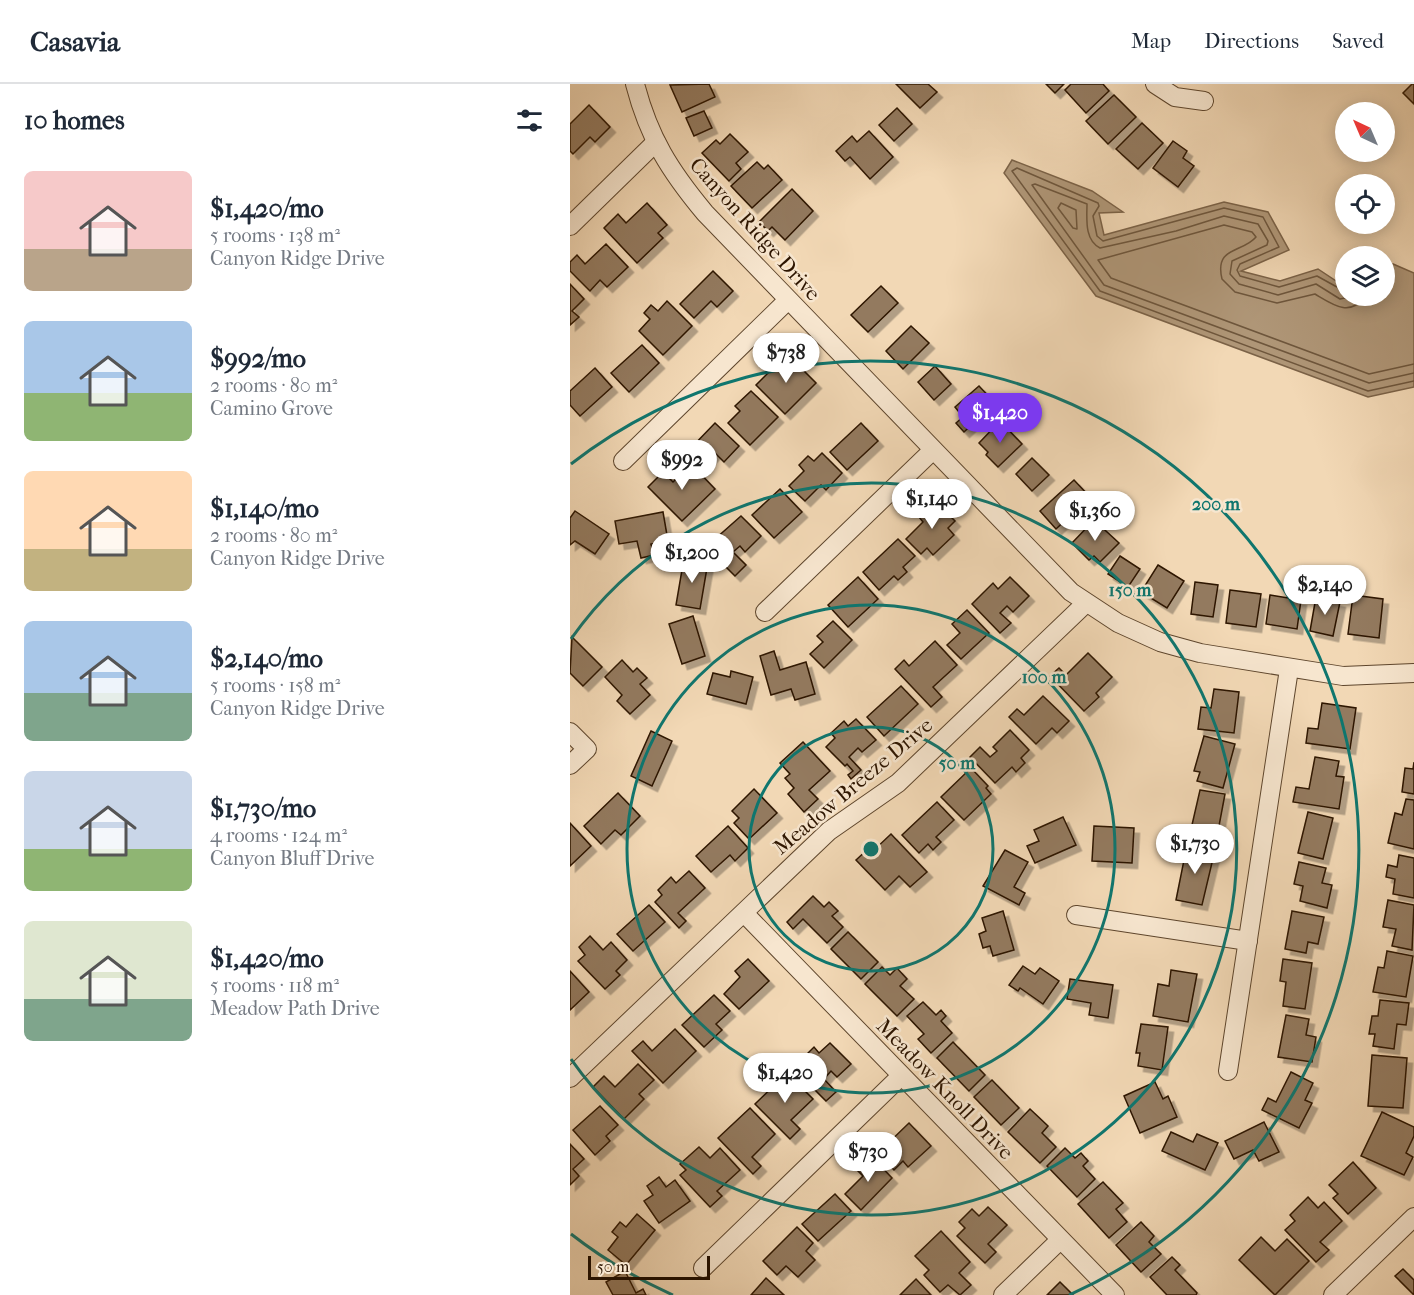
<!DOCTYPE html>
<meta charset="utf-8">
<style>
body{margin:0;font-family:"IM FELL French Canon",serif;background:#f6f6f7;color:#1f2937;height:100vh;display:flex;flex-direction:column;font-size:22px;white-space:nowrap}
*{box-sizing:border-box;margin:0}
p{font-size:20px;color:#747a83}
.icon{flex:none;width:33px;height:33px;fill:none;stroke:currentColor;stroke-width:2;stroke-linecap:round;stroke-linejoin:round}
.map{position:relative;flex:1;overflow:hidden}
.drawer{display:flex;flex-direction:column;background:#fff;width:570px}
.drawer>*{flex:none}
.needle{width:39px;rotate:316deg}
.fabs{position:absolute;left:765px;top:18px;display:grid;gap:12px}
.fabs a{display:grid;place-items:center;width:60px;height:60px;border-radius:50%;background:#fff;box-shadow:0 3px 15px #0003;font-size:30px}
.scale{position:absolute;left:18px;bottom:15px;width:122px;box-sizing:border-box;padding-left:6px;border:3px solid #2d1500;border-top:0;font-size:16px;line-height:21px;white-space:nowrap;color:#2d1500;-webkit-text-stroke:4px #f7e6cf;paint-order:stroke}
.price{position:absolute;translate:-50% -51px;padding:0 14px;border-radius:21px;background:#fff;color:#222;font-size:20px;line-height:39px;filter:drop-shadow(0 2px 3px #0008)}
.price::after{content:'';position:absolute;left:50%;top:36px;width:18px;height:14px;margin-left:-9px;background:inherit;clip-path:polygon(0 0,100% 0,50% 100%)}
.price.current{background:#7c3aed;color:#fff}
ul{padding:0;list-style:none}
li{display:flex;align-items:center;gap:18px;height:150px;padding:0 24px}
li span{display:grid;place-items:center;flex:none;width:168px;height:120px;border-radius:9px;color:#555}
li>.icon{margin-inline-start:auto}
span .icon{width:72px;height:72px;fill:#fffc;stroke-width:1}
li b{font-size:26px}
h2{display:flex;justify-content:space-between;align-items:center;height:72px;padding:0 24px;font-size:26px}
header{display:flex;align-items:center;gap:36px;box-sizing:border-box;height:84px;padding:0 30px;background:#fff;border-bottom:2px solid #e0e1e3}
header strong{font-size:28px}
nav{display:flex;gap:33px;margin-inline-start:auto;font-size:21px}
main{display:flex;flex:1;min-height:0}
.map>svg:first-child{display:block}
</style>
<header>
<strong>Casavia</strong>
<nav><a>Map</a><a>Directions</a><a>Saved</a></nav>
</header>
<main>
<section class="drawer">
<h2>10 homes<svg class="icon" aria-label="filters" viewBox="0 0 24 24"><path d="M4 7h16M4 17h16"/><circle cx="9" cy="7" r="2"/><circle cx="15" cy="17" r="2"/></svg></h2>
<ul>
<li><span style="background:linear-gradient(#f6c9c9 65%,#b9a48a 0)"><svg class="icon" aria-label="home" viewBox="0 0 24 24"><path d="M3 11l9-7 9 7M6 9v11h12V9"/></svg></span><div><b>$1,420/mo</b><p>5 rooms · 138 m²</p><p>Canyon Ridge Drive</p></div></li>
<li><span style="background:linear-gradient(#a9c7e8 60%,#8fb573 0)"><svg class="icon" aria-label="home" viewBox="0 0 24 24"><path d="M3 11l9-7 9 7M6 9v11h12V9"/></svg></span><div><b>$992/mo</b><p>2 rooms · 80 m²</p><p>Camino Grove</p></div></li>
<li><span style="background:linear-gradient(#ffd9b3 65%,#c2b280 0)"><svg class="icon" aria-label="home" viewBox="0 0 24 24"><path d="M3 11l9-7 9 7M6 9v11h12V9"/></svg></span><div><b>$1,140/mo</b><p>2 rooms · 80 m²</p><p>Canyon Ridge Drive</p></div></li>
<li><span style="background:linear-gradient(#a9c7e8 60%,#7fa58c 0)"><svg class="icon" aria-label="home" viewBox="0 0 24 24"><path d="M3 11l9-7 9 7M6 9v11h12V9"/></svg></span><div><b>$2,140/mo</b><p>5 rooms · 158 m²</p><p>Canyon Ridge Drive</p></div></li>
<li><span style="background:linear-gradient(#c9d6e8 65%,#8fb573 0)"><svg class="icon" aria-label="home" viewBox="0 0 24 24"><path d="M3 11l9-7 9 7M6 9v11h12V9"/></svg></span><div><b>$1,730/mo</b><p>4 rooms · 124 m²</p><p>Canyon Bluff Drive</p></div></li>
<li><span style="background:linear-gradient(#dfe7d0 65%,#7fa58c 0)"><svg class="icon" aria-label="home" viewBox="0 0 24 24"><path d="M3 11l9-7 9 7M6 9v11h12V9"/></svg></span><div><b>$1,420/mo</b><p>5 rooms · 118 m²</p><p>Meadow Path Drive</p></div></li>
</ul>
</section>
<div class="map">
<svg width="844" height="1211" viewBox="0 0 844 1211">
<defs>
<filter id="shadow"><feDropShadow dx="5.5" dy="5.5" stdDeviation="0" flood-color="#0004"/></filter>
</defs>
<rect width="100%" height="100%" fill="#f2d8b5"/>
<filter id="stains"><feTurbulence type="fractalNoise" baseFrequency=".00333" numOctaves="4"/><feColorMatrix values="0 0 0 0 .2 0 0 0 0 .09 0 0 0 0 .02 0 0 0 .5 -.17"/></filter>
<radialGradient id="worn" r=".72"><stop offset=".6" stop-color="#630" stop-opacity="0"/><stop offset="1" stop-color="#630" stop-opacity=".3"/></radialGradient>
<polygon fill="#af9677" stroke="#7b6247" stroke-width="1.5" points="442,76 522,107 553,128 529,129 534,151 654,118 698,128 719,166 671,187 710,197 748,185 775,203 776,212 814,212 815,188 823,180 844,189 844,303 798,313 526,212 434,89"/>
<g fill="none" stroke-linecap="round" stroke-linejoin="round">
<g stroke="#6e563c" stroke-width="1.5">
<polygon points="491,119 506,126 507,145 503,144 488,124"/>
<polyline points="776,208 747,192 709,203 670,192 667,186 670,180 709,163 693,133 654,124 533,157 527,152 523,132 529,122 528,119 447,84 442,87 530,207 798,307 844,297"/>
<path d="M784,212L770,215L746,200L708,211L669,200L660,190L662,177L697,161L698,157L688,140L654,132L606,147L530,164C514,156 517,134 517,120L465,100L462,101L534,201L799,299L844,289"/>
<path d="M795,212C780,234 762,220 745,210L707,219L665,208L652,195C644,162 673,169 686,153L682,148L654,141L528,176L541,194L799,290L844,280"/>
</g>
</g>
<g fill="#937a5e" stroke="#2d1500" stroke-width="1.5" filter="url(#shadow)">
<polygon points="139,0 145,13 112,28 100,1"/>
<polygon points="326,0 358,0 367,8 350,24"/>
<polygon points="476,0 494,0 485,9"/>
<polygon points="501,0 533,0 539,7 516,29 495,6"/>
<polygon points="842,0 844,0 844,20 833,9"/>
<polygon points="544,11 566,33 538,60 516,37"/>
<polygon points="19,21 40,43 25,58 20,53 3,70 0,67 0,40"/>
<polygon points="327,24 342,40 324,57 309,41"/>
<polygon points="134,27 142,44 124,52 116,34"/>
<polygon points="572,39 593,59 568,85 546,65"/>
<polygon points="299,47 323,73 300,95 280,73 275,77 266,67 282,52 287,58"/>
<polygon points="160,50 178,68 166,79 171,85 159,97 132,69 146,56 150,60"/>
<polygon points="603,57 617,67 613,74 624,82 608,103 583,84"/>
<polygon points="187,78 194,85 198,81 212,96 182,124 161,102"/>
<polygon points="222,105 243,127 215,156 202,143 198,147 189,138"/>
<polygon points="77,119 97,141 88,149 93,154 67,179 34,144 48,130 56,139"/>
<polygon points="36,160 58,183 37,203 30,196 20,207 0,187 0,178 7,171 15,180"/>
<polygon points="143,187 163,207 147,223 141,217 124,234 110,220"/>
<polygon points="0,200 14,215 2,227 9,233 0,241"/>
<polygon points="311,202 328,219 298,248 281,231"/>
<polygon points="97,217 122,242 93,271 69,247 80,235 74,229 81,221 88,227"/>
<polygon points="341,242 359,259 333,285 316,267"/>
<polygon points="72,261 89,279 59,308 41,289"/>
<polygon points="217,270 246,299 215,330 186,301"/>
<polygon points="365,282 381,300 364,316 348,298"/>
<polygon points="25,284 42,303 10,332 0,321 0,307"/>
<polygon points="409,302 425,319 394,348 386,339 393,333 385,323"/>
<polygon points="181,307 208,333 180,361 158,339 170,327 165,322"/>
<polygon points="430,337 452,360 428,383 416,371 418,368 409,359"/>
<polygon points="145,339 169,362 154,378 145,369 134,381 119,366"/>
<polygon points="291,339 308,357 277,386 260,368"/>
<polygon points="252,369 272,389 256,406 251,401 235,417 219,402 234,387 229,381 238,372 244,377"/>
<polygon points="462,374 479,391 462,407 446,390"/>
<polygon points="121,380 145,405 112,437 78,403 93,388 103,398"/>
<polygon points="504,396 520,413 486,445 470,427"/>
<polygon points="210,405 232,428 204,454 182,431"/>
<polygon points="365,417 385,437 378,444 384,451 363,471 357,464 351,470 336,455 353,438 349,433"/>
<polygon points="5,427 39,450 25,470 5,457 0,461 0,434"/>
<polygon points="93,428 98,457 81,460 84,471 71,474 67,457 49,460 45,437"/>
<polygon points="171,432 191,452 175,468 170,462 163,468 176,481 165,492 136,463"/>
<polygon points="524,436 549,459 530,478 524,472 519,476 502,459"/>
<polygon points="328,455 345,472 333,483 337,488 328,496 324,492 309,506 293,488"/>
<polygon points="550,472 570,485 558,503 538,490"/>
<polygon points="114,474 138,478 130,525 106,521"/>
<polygon points="588,481 614,497 597,524 571,508"/>
<polygon points="288,493 308,515 278,543 258,521"/>
<polygon points="440,493 459,512 443,528 437,522 430,529 441,539 430,549 402,520 423,499 428,505"/>
<polygon points="625,498 648,501 643,533 621,530"/>
<polygon points="660,506 691,510 686,543 656,539"/>
<polygon points="700,511 731,516 727,545 696,540"/>
<polygon points="783,511 813,515 809,554 778,550"/>
<polygon points="746,513 770,518 763,552 740,547"/>
<polygon points="397,526 419,549 391,575 377,561 390,549 382,540"/>
<polygon points="123,532 135,572 112,580 99,540"/>
<polygon points="263,537 282,556 254,584 240,570 253,558 247,552"/>
<polygon points="2,553 32,583 13,602 0,589"/>
<polygon points="365,557 387,581 363,603 372,613 361,623 325,585 334,576 339,582"/>
<polygon points="204,567 210,586 236,578 245,610 225,616 221,605 201,611 190,572"/>
<polygon points="518,569 542,593 526,609 529,613 514,627 480,592 489,584 496,591"/>
<polygon points="52,576 63,588 67,584 77,594 70,600 80,611 60,630 47,617 52,611 35,593"/>
<polygon points="161,587 183,593 176,620 137,610 143,589 160,593"/>
<polygon points="331,602 348,620 314,652 297,633"/>
<polygon points="644,605 669,608 664,649 628,645 631,623 641,624"/>
<polygon points="473,612 499,637 487,649 482,644 466,660 439,633 447,625 454,631"/>
<polygon points="752,619 786,624 780,665 736,659 738,644 748,645"/>
<polygon points="286,635 306,656 292,668 288,664 279,673 291,686 281,695 278,691 283,687 277,680 275,682 256,663 265,654 261,649 274,637 278,642"/>
<polygon points="440,646 459,666 451,674 455,679 446,688 442,683 425,699 400,673 410,663 420,673 427,667 423,663"/>
<polygon points="81,647 102,657 82,702 61,692"/>
<polygon points="634,652 665,660 653,704 627,697 630,688 624,687"/>
<polygon points="233,658 260,687 239,706 248,715 234,728 218,710 224,704 215,694 220,690 210,679"/>
<polygon points="745,673 769,677 766,692 774,693 769,725 723,718 726,703 739,705"/>
<polygon points="844,678 844,710 832,708 835,684 843,685"/>
<polygon points="401,684 418,702 416,704 421,710 394,736 371,713"/>
<polygon points="184,705 207,729 179,755 164,739 169,734 162,727"/>
<polygon points="630,706 655,710 646,758 619,754"/>
<polygon points="48,709 70,732 51,751 45,746 31,760 14,742"/>
<polygon points="836,715 844,716 844,765 818,759 825,729 832,731"/>
<polygon points="367,718 384,736 366,753 371,758 363,766 358,760 349,769 332,751"/>
<polygon points="738,728 763,734 753,775 728,769"/>
<polygon points="493,733 506,761 465,779 457,762 469,757 464,746"/>
<polygon points="0,739 21,762 0,782"/>
<polygon points="158,742 178,764 165,777 160,771 141,788 126,772"/>
<polygon points="524,742 564,744 562,779 522,777"/>
<polygon points="321,750 357,788 340,803 329,792 315,806 286,776 299,764 302,768"/>
<polygon points="617,761 645,766 632,821 606,816"/>
<polygon points="435,766 458,778 444,803 455,809 449,821 413,802"/>
<polygon points="829,771 844,774 844,814 823,810 825,795 816,793 818,781 827,783"/>
<polygon points="729,778 756,784 752,799 762,801 757,824 730,817 733,802 724,800"/>
<polygon points="119,787 135,804 108,829 116,837 109,844 85,818 92,811 88,806 101,793 106,799"/>
<polygon points="243,812 254,823 259,818 268,827 262,832 273,843 257,859 233,835 223,845 217,838"/>
<polygon points="818,816 844,821 842,866 822,862 826,845 813,843"/>
<polygon points="79,821 95,838 63,867 47,850"/>
<polygon points="433,827 444,866 423,872 420,862 413,864 409,850 416,847 412,834"/>
<polygon points="722,827 754,833 748,860 738,858 736,869 715,865"/>
<polygon points="278,848 308,878 291,895 261,865"/>
<polygon points="20,852 33,866 41,858 57,876 46,887 50,891 35,905 8,877 15,871 9,863"/>
<polygon points="817,867 843,872 836,913 803,908 808,883 814,884"/>
<polygon points="178,875 199,897 169,925 154,910 170,893 165,887"/>
<polygon points="713,875 742,879 735,925 713,922 716,898 710,897"/>
<polygon points="453,882 465,890 470,884 489,897 473,920 450,904 448,907 439,901"/>
<polygon points="312,883 320,891 327,884 337,895 330,902 344,915 327,932 295,900"/>
<polygon points="601,886 627,890 618,938 583,932 588,900 599,902"/>
<polygon points="0,887 19,908 0,926"/>
<polygon points="500,895 543,901 538,934 519,931 521,919 497,915"/>
<polygon points="144,911 160,927 146,940 152,946 134,963 112,941"/>
<polygon points="810,916 839,919 836,941 827,940 824,965 803,962 805,950 799,950 802,932 808,932"/>
<polygon points="353,918 366,931 371,926 376,932 371,937 382,949 361,969 348,955 354,950 337,932"/>
<polygon points="716,931 739,935 736,951 746,953 742,978 708,973"/>
<polygon points="571,940 598,943 592,986 568,982 570,969 566,969"/>
<polygon points="105,945 126,967 93,999 62,967 73,957 82,967"/>
<polygon points="383,958 415,991 399,1007 367,974"/>
<polygon points="260,959 281,980 267,993 261,987 254,995 266,1008 256,1017 223,984 244,963 249,969"/>
<polygon points="802,971 837,974 833,1024 798,1022"/>
<polygon points="68,980 84,996 69,1010 74,1015 54,1035 23,1003 34,992 45,1003"/>
<polygon points="721,988 743,999 735,1016 742,1019 729,1044 692,1026 698,1014 706,1018"/>
<polygon points="217,989 243,1015 221,1036 230,1045 220,1055 185,1020"/>
<polygon points="422,996 449,1024 431,1041 404,1013"/>
<polygon points="585,998 593,1015 598,1012 607,1033 570,1049 554,1012"/>
<polygon points="30,1022 48,1041 36,1052 40,1057 25,1071 3,1046"/>
<polygon points="180,1024 205,1050 182,1073 191,1082 183,1090 148,1054"/>
<polygon points="460,1025 478,1042 472,1049 486,1063 470,1079 438,1048"/>
<polygon points="812,1028 844,1043 844,1052 836,1069 843,1073 834,1091 791,1072"/>
<polygon points="694,1038 709,1068 689,1077 683,1066 664,1075 655,1057"/>
<polygon points="339,1039 361,1062 338,1083 333,1077 324,1086 308,1069"/>
<polygon points="601,1048 623,1058 627,1050 648,1059 635,1086 592,1067"/>
<polygon points="0,1060 14,1075 3,1085 9,1092 0,1101"/>
<polygon points="129,1063 140,1074 150,1064 170,1086 147,1107 152,1112 140,1123 110,1091 116,1086 110,1080"/>
<polygon points="495,1064 505,1074 511,1069 518,1077 513,1082 525,1095 507,1113 477,1082"/>
<polygon points="301,1072 322,1094 291,1126 275,1110 293,1092 287,1086"/>
<polygon points="783,1078 806,1104 778,1130 763,1114 768,1110 759,1101"/>
<polygon points="89,1093 96,1103 105,1096 120,1117 89,1139 74,1117 83,1111 77,1102"/>
<polygon points="533,1098 553,1119 546,1125 557,1138 539,1154 508,1120"/>
<polygon points="265,1110 281,1127 248,1157 232,1140"/>
<polygon points="738,1113 748,1124 754,1118 772,1137 750,1158 759,1166 746,1178 715,1146 725,1137 720,1131"/>
<polygon points="418,1123 437,1141 418,1160 426,1168 415,1179 387,1152 395,1144 389,1138 402,1125 409,1132"/>
<polygon points="67,1130 85,1146 56,1181 38,1166 48,1153 42,1148 50,1138 56,1143"/>
<polygon points="571,1138 584,1152 579,1158 591,1170 571,1188 546,1161"/>
<polygon points="227,1143 243,1159 236,1167 245,1176 228,1193 216,1182 207,1191 193,1177"/>
<polygon points="371,1147 400,1178 389,1189 401,1201 390,1211 378,1201 370,1208 354,1191 359,1186 345,1172"/>
<polygon points="691,1153 705,1167 717,1155 739,1177 705,1211 669,1176"/>
<polygon points="602,1173 610,1181 605,1186 627,1209 626,1211 597,1211 580,1193"/>
<polygon points="833,1185 844,1196 844,1211 825,1192"/>
<polygon points="55,1187 66,1209 73,1205 76,1211 43,1211 36,1198"/>
<polygon points="196,1194 214,1211 181,1211"/>
<polygon points="346,1195 361,1211 330,1211"/>
<polygon points="490,1198 503,1211 477,1211"/>
</g>
<g fill="none" stroke-linecap="round" stroke-linejoin="round">
<defs>
<g id="minor">
<path d="M65,0C79,54 100,87 135,129L501,508L548,539L590,558L630,569L773,592L844,589"/>
<polyline points="585,0 605,13 634,17"/>
<polyline points="0,142 86,58"/>
<polyline points="53,377 218,216"/>
<polyline points="195,528 362,367"/>
<polyline points="0,648 17,665 0,681"/>
<polyline points="174,829 545,1211"/>
<polyline points="506,831 678,857"/>
<polyline points="658,987 719,585"/>
<polyline points="0,994 259,747 328,699 516,519"/>
<polyline points="133,1184 331,992"/>
<polyline points="433,1211 490,1156"/>
<polyline points="763,1211 844,1133"/>
</g>
</defs>
<use href="#minor" stroke="#5e462d" stroke-width="20"/>
<use href="#minor" stroke="#f7e6cf" stroke-width="18"/>
</g>
<g fill="none" stroke="#0f766e" stroke-width="3">
<circle cx="301" cy="765" r="122"/>
<circle cx="301" cy="765" r="244"/>
<path d="M1 555A366 366 0 1 1 1 975"/>
<path d="M103 1211A488 488 0 0 1 1 1150M1 380A488 488 0 1 1 499 1211"/>
</g>
<g text-anchor="middle" dominant-baseline="central" stroke-width="5" stroke-linejoin="round" paint-order="stroke">
<g font-size="21" fill="#2d1500" stroke="#f7e6cf">
<text transform="translate(185 145) rotate(48)">Canyon Ridge Drive</text>
<text transform="translate(283 702) rotate(-40)">Meadow Breeze Drive</text>
<text transform="translate(375 1005) rotate(46)">Meadow Knoll Drive</text>
</g>
</g>
<circle cx="301" cy="765" r="9" fill="#0f766e" stroke="#f7e6cf" stroke-width="3"/>
<g font-size="18" text-anchor="middle" font-weight="bold" fill="#0f766e" stroke="#f7e6cf" stroke-width="5" stroke-linejoin="round" paint-order="stroke">
<text x="646" y="426">200 m</text>
<text x="560" y="512">150 m</text>
<text x="474" y="599">100 m</text>
<text x="387" y="685">50 m</text>
</g>
<rect width="100%" height="100%" filter="url(#stains)"/>
<rect width="100%" height="100%" fill="url(#worn)"/>
</svg>
<div class="fabs">
<a><svg class="needle" viewBox="-14 -14 28 28"><path d="M0-13l5 13h-10z" fill="#e53935"/><path d="M0 13l5-13h-10z" fill="#747a83"/></svg></a>
<a><svg class="icon" aria-label="locate" viewBox="0 0 24 24"><circle cx="12" cy="12" r="6"/><path d="M12 2v4M12 18v4M2 12h4M18 12h4"/></svg></a>
<a><svg class="icon" aria-label="layers" viewBox="0 0 24 24"><path d="M12 4l9 5-9 5-9-5zM3 14l9 5 9-5"/></svg></a>
</div>
<div class="scale">50 m</div>
<b class="price" style="left:216px;top:300px">$738</b>
<b class="price current" style="left:430px;top:360px">$1,420</b>
<b class="price" style="left:112px;top:407px">$992</b>
<b class="price" style="left:362px;top:446px">$1,140</b>
<b class="price" style="left:525px;top:458px">$1,360</b>
<b class="price" style="left:122px;top:500px">$1,200</b>
<b class="price" style="left:755px;top:532px">$2,140</b>
<b class="price" style="left:625px;top:791px">$1,730</b>
<b class="price" style="left:215px;top:1020px">$1,420</b>
<b class="price" style="left:298px;top:1099px">$730</b>
</div>
</main>
